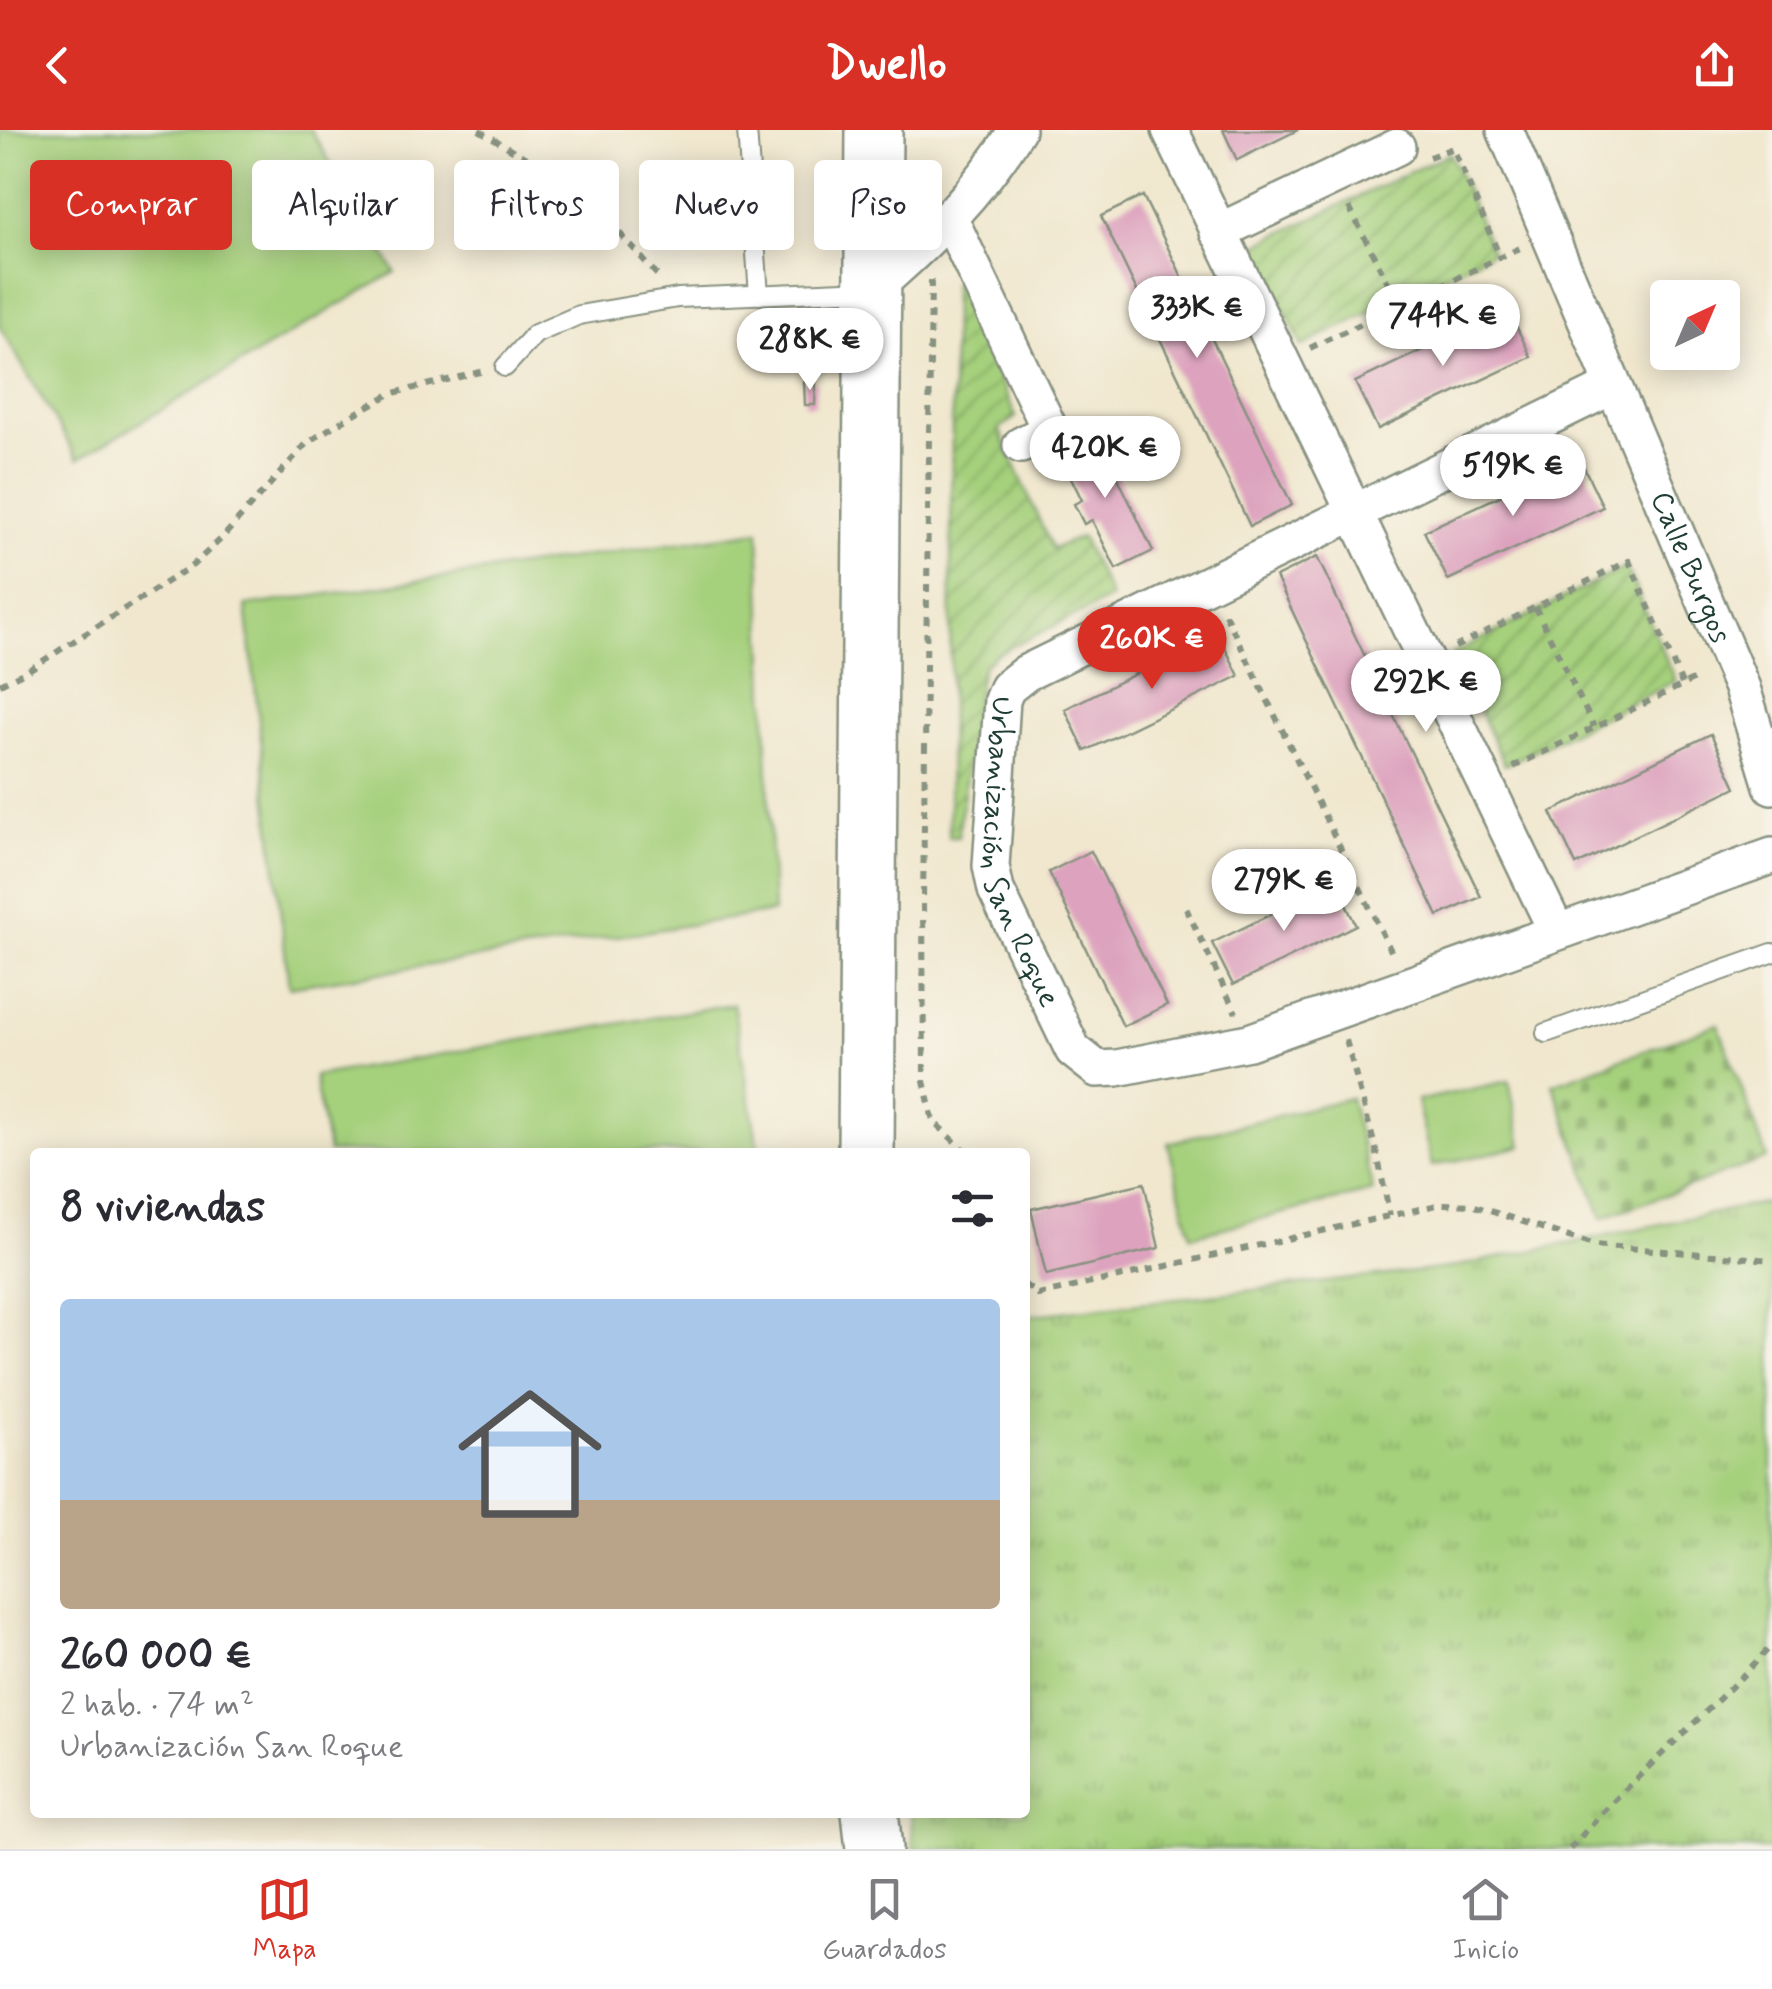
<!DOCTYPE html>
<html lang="es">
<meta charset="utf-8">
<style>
body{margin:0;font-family:Mynerve,sans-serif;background:#f7f7f7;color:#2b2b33;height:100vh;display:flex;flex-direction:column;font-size:38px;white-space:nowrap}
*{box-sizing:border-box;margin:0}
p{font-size:32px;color:#7c7c81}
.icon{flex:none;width:55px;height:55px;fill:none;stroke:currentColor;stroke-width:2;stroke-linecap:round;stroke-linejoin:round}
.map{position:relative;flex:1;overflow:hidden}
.panel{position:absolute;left:30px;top:1018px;width:1000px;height:670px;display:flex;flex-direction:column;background:#fff;border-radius:10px;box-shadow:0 5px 25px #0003}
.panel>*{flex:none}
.guide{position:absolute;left:30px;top:30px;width:1000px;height:90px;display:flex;gap:20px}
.needle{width:65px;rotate:44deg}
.fabs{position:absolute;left:1650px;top:150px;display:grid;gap:20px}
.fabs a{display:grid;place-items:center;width:90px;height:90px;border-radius:10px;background:#fff;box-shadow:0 5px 25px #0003;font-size:50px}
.price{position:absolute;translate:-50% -85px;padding:0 22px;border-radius:35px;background:#fff;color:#222;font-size:32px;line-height:65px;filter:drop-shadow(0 2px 5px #0008)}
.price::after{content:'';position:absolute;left:50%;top:60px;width:30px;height:22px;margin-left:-15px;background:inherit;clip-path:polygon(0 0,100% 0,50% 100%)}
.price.current{background:#d93025;color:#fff}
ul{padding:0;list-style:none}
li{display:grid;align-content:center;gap:20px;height:530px;padding:0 30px}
li span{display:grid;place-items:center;height:310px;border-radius:10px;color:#555}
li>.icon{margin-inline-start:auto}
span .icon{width:180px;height:180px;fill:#fffc;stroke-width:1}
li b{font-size:42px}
h2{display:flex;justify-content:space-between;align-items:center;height:120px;padding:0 30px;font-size:42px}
.tag{padding:0 35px;border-radius:10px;background:#fff;box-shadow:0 5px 25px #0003;font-size:35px;line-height:90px}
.tag.current{background:#d93025;color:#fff}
header{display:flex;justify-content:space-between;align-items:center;height:130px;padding:0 30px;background:#d93025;color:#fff;font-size:45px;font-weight:800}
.tab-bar{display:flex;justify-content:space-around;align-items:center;height:140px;border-top:2px solid #e1e1e2;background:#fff;font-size:28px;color:#7c7c81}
.tab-bar a{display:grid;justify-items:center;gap:5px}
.tab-bar .current{color:#d93025}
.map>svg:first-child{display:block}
</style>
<header><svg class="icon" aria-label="back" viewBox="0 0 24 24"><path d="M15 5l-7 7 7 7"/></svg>Dwello<svg class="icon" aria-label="share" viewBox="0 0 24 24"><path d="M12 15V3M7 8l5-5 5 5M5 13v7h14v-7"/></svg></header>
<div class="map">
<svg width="1772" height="1719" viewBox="0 0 1772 1719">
<defs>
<pattern id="grass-tufts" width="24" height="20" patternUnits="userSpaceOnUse" patternTransform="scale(2.5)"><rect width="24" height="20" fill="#a5d07c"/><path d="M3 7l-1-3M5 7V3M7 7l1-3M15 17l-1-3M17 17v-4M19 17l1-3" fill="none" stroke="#86aa66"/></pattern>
<pattern id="cemetery-stones" width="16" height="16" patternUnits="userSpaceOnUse" patternTransform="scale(2.5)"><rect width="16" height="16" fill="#a5d07c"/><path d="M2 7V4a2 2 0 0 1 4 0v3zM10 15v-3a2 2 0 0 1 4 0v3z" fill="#86aa66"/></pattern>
<pattern id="garden-furrows" width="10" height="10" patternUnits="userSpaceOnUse" patternTransform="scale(2.5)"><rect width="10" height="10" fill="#a5d07c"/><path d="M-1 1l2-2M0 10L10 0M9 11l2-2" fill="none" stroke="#86aa66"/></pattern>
</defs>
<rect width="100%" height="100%" fill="#f7f3e8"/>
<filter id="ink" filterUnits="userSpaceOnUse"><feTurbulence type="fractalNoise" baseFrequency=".01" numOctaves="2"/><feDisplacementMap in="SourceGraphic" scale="20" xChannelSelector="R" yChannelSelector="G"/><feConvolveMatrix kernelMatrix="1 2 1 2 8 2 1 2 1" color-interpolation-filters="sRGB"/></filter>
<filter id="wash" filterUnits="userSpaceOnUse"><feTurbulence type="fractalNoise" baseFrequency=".0048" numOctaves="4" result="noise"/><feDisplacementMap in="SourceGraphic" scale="40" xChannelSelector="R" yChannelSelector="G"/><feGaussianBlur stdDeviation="2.25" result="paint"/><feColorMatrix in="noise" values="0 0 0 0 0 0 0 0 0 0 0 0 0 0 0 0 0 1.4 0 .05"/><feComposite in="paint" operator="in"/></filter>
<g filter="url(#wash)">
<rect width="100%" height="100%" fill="#f0e7ce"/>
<polygon fill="url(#grass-tufts)" stroke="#628658" stroke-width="2.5" points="1772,1071 1772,1719 913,1719 911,1683 1025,1682 1025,1186 1449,1138"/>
<polygon fill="url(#cemetery-stones)" stroke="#628658" stroke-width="2.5" points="1718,894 1767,1028 1602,1088 1553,954"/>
<g fill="#a5d07c" stroke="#628658" stroke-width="2.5">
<polygon points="0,0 311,0 395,142 78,329 0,197"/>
<polygon points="759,401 773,782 289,857 246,476"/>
<polygon points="733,874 759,1022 328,1022 314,946"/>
<polygon points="1509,951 1522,1016 1432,1036 1417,971"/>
<polygon points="1350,968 1373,1061 1191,1106 1168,1013"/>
</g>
<g fill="url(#garden-furrows)" stroke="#628658" stroke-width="2.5">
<polygon points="1450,23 1492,122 1302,216 1254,116"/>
<polygon points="953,154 959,156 1016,287 999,299 1052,419 1081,407 1111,468 995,525 984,535 979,550 958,707 949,707"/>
<polygon points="1626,437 1676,551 1505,635 1452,524"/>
</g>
<g id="blocks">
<g fill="#dda3be">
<polygon points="1223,0 1298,0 1237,30"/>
<polygon points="1143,66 1292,375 1250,396 1101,86"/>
<polygon points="1508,179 1531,227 1378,299 1355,252"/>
<polygon points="804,252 816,252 815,275 805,275"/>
<polygon points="1096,302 1153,421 1116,439 1092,390 1084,394 1074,374 1082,370 1058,321"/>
<polygon points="1580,329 1603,377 1448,450 1424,401"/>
<polygon points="1317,427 1481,767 1438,786 1276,447"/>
<polygon points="1218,503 1239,546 1085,621 1065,579"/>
<polygon points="1711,604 1736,657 1576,735 1551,682"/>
<polygon points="1091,721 1167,875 1123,896 1049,742"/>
<polygon points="1335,753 1356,795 1233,855 1212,813"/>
<polygon points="1144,1053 1159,1118 1046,1145 1031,1079"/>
</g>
</g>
</g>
<g filter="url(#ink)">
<use href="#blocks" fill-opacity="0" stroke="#889281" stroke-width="2.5"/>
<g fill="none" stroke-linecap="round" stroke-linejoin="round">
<defs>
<g id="lane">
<polyline points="747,0 759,165"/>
<polyline points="505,237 535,204 579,185 678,168 867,160"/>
<polyline points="1546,903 1772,823"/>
</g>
<g id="street">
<polyline points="1170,0 1556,800"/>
<path id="s1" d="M1505,0L1742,558L1772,656"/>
<polyline points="949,87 1050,300 1021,315"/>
<polyline points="1218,102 1397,17"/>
<path d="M872,160C927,113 979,62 1017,0"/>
<path id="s2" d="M1613,256L1026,543L1007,558L1002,570L991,736L996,760L1073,920L1097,939L1117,938L1249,912L1772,726"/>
</g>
<g id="highway">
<polyline points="866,1022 874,0"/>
<polyline points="870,1682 874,1719"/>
</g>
</defs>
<use href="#lane" stroke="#889281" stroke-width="22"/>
<use href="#street" stroke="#889281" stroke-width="40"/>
<use href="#highway" stroke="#889281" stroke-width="60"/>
<g stroke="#889281" stroke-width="6" stroke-dasharray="8 8" stroke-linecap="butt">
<polyline points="479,0 583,62 658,146"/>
<polyline points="1429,27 1453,18 1500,127"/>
<polyline points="1349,77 1399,174"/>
<polyline points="931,150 923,771 924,951 933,991 966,1022"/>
<polyline points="1310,218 1520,118"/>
<polyline points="1535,477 1594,597"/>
<polyline points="1225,484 1394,827"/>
<polyline points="1455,517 1629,431 1682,554"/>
<polyline points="0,554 27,541 193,435 221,409 306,314 335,295 390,264 484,241"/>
<polyline points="1513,637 1699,547"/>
<polyline points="1186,778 1236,883"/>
<polyline points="1346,910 1377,1024 1390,1086"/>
<polyline points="1025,1155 1038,1165 1442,1074 1472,1075 1593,1115 1772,1130"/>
<path d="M1570,1719C1633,1646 1707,1585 1772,1515"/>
</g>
<use href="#lane" stroke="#fff" stroke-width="18"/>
<use href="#street" stroke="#fff" stroke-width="35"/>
<use href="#highway" stroke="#fff" stroke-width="55"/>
</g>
</g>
<g text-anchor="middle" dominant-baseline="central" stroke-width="8" stroke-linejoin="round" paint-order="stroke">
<g font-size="30" fill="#1f3d34" stroke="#f7f3e8">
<text stroke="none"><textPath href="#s1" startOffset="475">Calle Burgos</textPath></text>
<text stroke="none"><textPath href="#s2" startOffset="848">Urbanización San Roque</textPath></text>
</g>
</g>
</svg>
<div class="fabs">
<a><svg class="needle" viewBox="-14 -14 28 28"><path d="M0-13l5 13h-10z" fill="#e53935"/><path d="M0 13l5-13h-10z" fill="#7c7c81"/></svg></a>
</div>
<b class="price" style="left:1197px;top:231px">333K €</b>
<b class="price" style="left:1443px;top:239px">744K €</b>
<b class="price" style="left:810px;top:263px">288K €</b>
<b class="price" style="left:1105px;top:371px">420K €</b>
<b class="price" style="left:1513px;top:389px">519K €</b>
<b class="price current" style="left:1152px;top:562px">260K €</b>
<b class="price" style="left:1426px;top:605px">292K €</b>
<b class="price" style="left:1284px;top:804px">279K €</b>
<div class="guide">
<a class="tag current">Comprar</a>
<a class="tag">Alquilar</a>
<a class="tag">Filtros</a>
<a class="tag">Nuevo</a>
<a class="tag">Piso</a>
</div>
<section class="panel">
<h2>8 viviendas<svg class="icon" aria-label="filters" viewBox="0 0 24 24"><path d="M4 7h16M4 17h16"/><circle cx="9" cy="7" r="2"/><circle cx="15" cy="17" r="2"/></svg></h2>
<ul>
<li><span style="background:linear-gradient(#a9c7e8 65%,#b9a48a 0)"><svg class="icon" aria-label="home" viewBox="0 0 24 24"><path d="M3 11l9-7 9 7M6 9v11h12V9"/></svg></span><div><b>260 000 €</b><p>2 hab. · 74 m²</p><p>Urbanización San Roque</p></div></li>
</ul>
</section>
</div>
<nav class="tab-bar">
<a class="current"><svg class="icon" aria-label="map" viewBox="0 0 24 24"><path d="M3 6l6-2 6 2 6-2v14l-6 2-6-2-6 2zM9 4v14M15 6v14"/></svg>Mapa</a>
<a><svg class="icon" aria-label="saved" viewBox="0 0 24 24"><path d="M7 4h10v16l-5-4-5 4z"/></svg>Guardados</a>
<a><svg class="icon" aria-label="home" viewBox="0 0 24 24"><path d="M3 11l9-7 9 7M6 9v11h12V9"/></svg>Inicio</a>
</nav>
